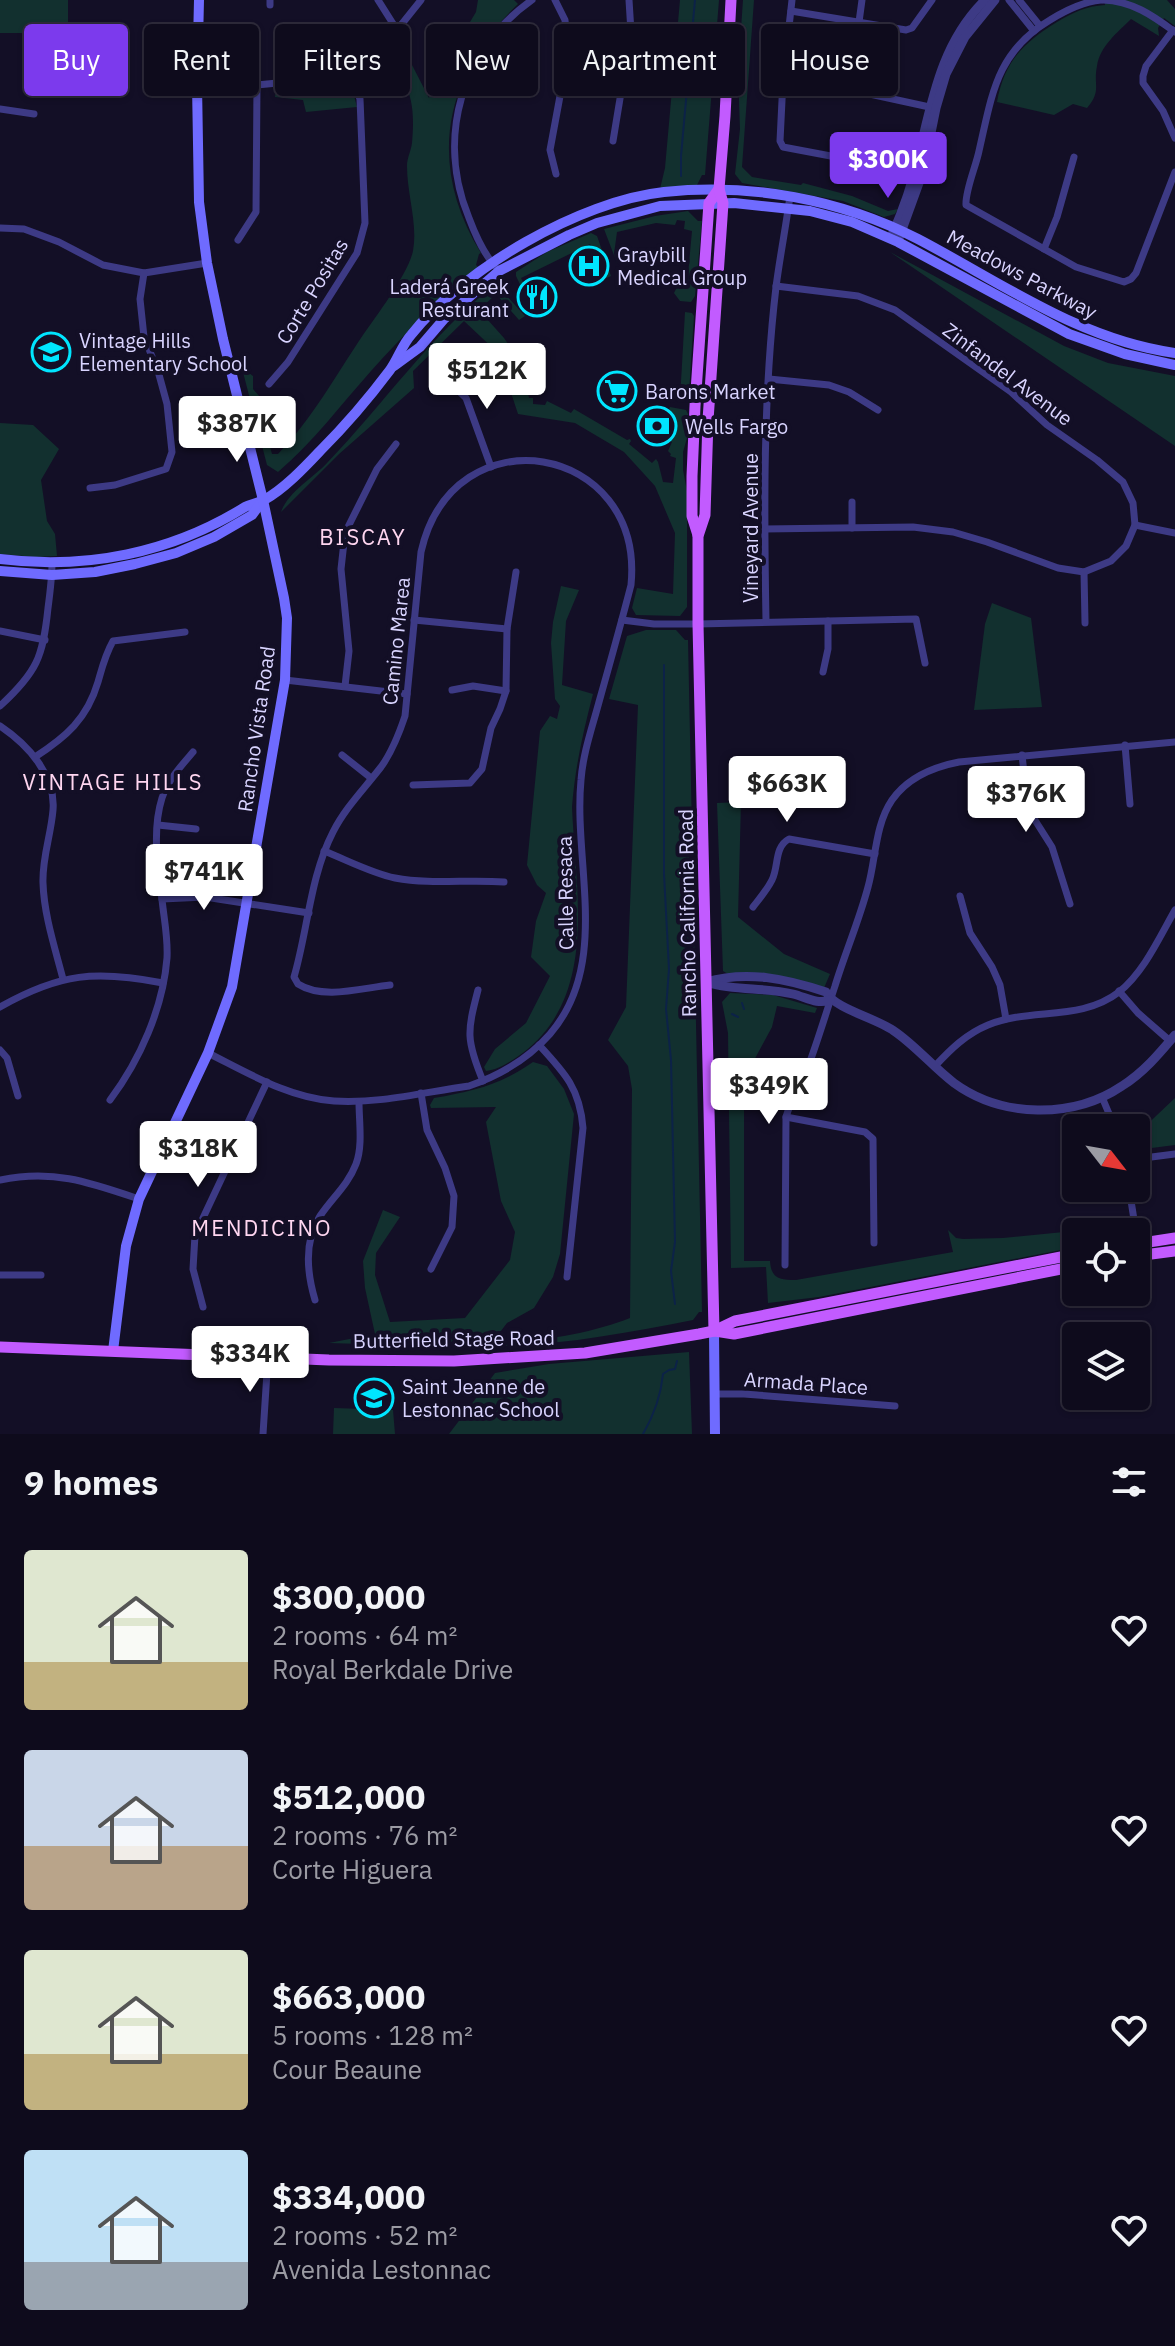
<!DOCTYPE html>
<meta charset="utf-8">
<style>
body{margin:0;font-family:"IBM Plex Sans",sans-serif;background:#171425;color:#f1f3f6;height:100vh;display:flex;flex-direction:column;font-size:30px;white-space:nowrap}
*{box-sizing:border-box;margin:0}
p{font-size:26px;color:#9b9ba3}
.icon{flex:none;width:44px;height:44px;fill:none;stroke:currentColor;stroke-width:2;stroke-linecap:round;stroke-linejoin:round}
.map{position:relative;height:1434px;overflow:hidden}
.sheet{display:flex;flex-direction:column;background:#0e0b1c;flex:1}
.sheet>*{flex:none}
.banner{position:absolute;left:24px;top:24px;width:1128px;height:72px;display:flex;gap:16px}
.needle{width:52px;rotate:121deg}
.controls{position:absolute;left:1062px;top:1114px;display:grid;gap:16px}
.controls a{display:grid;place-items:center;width:88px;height:88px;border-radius:8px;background:#0e0b1c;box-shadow:0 2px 6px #0004,0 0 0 2px #2e2b3b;font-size:40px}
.price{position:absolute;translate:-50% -68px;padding:0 18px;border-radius:8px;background:#fff;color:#222;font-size:26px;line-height:52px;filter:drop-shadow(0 2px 4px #0008)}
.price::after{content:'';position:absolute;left:50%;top:48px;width:24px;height:18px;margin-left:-12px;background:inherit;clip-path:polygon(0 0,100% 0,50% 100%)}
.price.selected{background:#7c3aed;color:#fff}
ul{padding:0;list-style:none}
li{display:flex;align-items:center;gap:24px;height:200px;padding:0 24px}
li span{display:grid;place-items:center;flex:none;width:224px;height:160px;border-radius:8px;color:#555}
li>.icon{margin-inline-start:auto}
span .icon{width:96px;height:96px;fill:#fffc;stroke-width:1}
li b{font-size:34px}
h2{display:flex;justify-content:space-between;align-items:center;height:96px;padding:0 24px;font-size:34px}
.tag{padding:0 28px;border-radius:8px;background:#0e0b1c;box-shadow:0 2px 6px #0004,0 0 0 2px #2e2b3b;font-size:28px;line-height:72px}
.tag.selected{background:#7c3aed;color:#fff}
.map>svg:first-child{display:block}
</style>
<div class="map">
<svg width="1175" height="1434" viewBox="0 0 1175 1434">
<rect width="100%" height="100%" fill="#130f26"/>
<g fill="#12302f">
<rect x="0" y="0" width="68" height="33"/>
<path d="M478,0H514L518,4C444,75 426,164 481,253L479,254L476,265L478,267C439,299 404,334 371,371C339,407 314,441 278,472L267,465L243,372L246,371L253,376V389L260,397L258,404L272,454H278C312,419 336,375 363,335C377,315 408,274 413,251C418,223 407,195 407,166C407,158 411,151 412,143C415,108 412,92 394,62L362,79C363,62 383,53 397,43L411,63L429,98L441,60L447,57L456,37H461L476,12Z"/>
<polygon points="680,0 719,0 705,175 702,175 697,185 660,189 665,168"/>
<polygon points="743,0 754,0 742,167 752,177 801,185 803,183 852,196 888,211 898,209 895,214 884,217 843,201 742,183 735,174 740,129 738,72"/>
<path d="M1105,0H1167L1175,9V26L1164,18L1158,28L1159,36L1131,19C1118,32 1100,46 1097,66C1093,86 1102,90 1087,108L1073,104L1054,115L997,102C1004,62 1023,43 1057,22C1072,13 1086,6 1105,5Z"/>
<polygon points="339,76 340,79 350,81 357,107 306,112 303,100 275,97 276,89 300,86"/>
<polygon points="688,211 698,221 702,221 695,296 691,302 680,301 674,293 677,287 680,289 686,280 683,276 688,275 692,231 684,229 685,221 677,220 675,225 656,223 617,232 614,254 619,255 617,263 604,229 655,216"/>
<polygon points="591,233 597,236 611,276 602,280 601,278 605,276 590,244 521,278 533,302 530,305 516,276 516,272 547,252"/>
<polygon points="890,252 1064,346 1108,363 1175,376 1175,446"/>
<path d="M496,284L525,316L519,320L496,294L479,310L504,338L521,363L529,398H533V404L545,405L547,401L571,413L574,409L627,440L630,439L631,441L629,444L652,463L656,459L658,462L663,482L673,483L676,458L670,456L671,454L668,451L672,442L665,438L667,433H673L675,418L668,412L670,407L686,410L688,414L687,438L683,452V470L687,491V607L680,616L636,615L632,608L637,588L673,594L675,533L655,486L624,452L575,423L518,414L498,353L464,321L413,371L414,388L339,454L281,512C288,492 313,478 327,463C384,404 431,334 496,284Z"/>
<polygon points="685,312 692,313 694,316 689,393 684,399 680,399"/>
<polygon points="0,423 33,425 59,449 41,480 47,521 55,534 57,556 36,557 0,554"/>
<path d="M561,586L579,590L566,621L562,685L593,694C583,732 575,768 572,807C575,888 599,994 524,1052C513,1060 499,1070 486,1071L484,1067L495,1049L526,1023L550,976L531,957L536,921L546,893L537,885L527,865L540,731L550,716L557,719L560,706L555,699L551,643L553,622Z"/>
<polygon points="992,603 1031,618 1042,707 974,710 985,624"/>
<path d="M646,630H676L685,640H688L702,1312H699L693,1320C627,1333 558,1346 491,1346C437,1346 383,1345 329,1343L375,1334L365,1288L363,1261L383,1210L400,1217L376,1253L375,1275L390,1322L465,1318L510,1260L515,1232L501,1201L486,1122L496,1107L431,1108L430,1105L434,1098C473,1091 500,1085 533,1062L547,1066L564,1089L574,1114L560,1254L553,1277L534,1308L507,1323L494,1340C536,1344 591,1333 630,1318L632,1089L628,1066L608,1040L626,1007L638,705L609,699L627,636Z"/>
<polygon points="741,802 738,917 784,954 830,974 824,988 728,974 723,971 717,803"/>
<path d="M730,993L773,995L817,1008L815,1013L777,1006L772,1027L744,1079V1261H770C771,1279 780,1280 796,1280L953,1252L948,1230L956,1238L963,1239L1003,1238L1104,1228L1108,1232H1076V1247L819,1297L768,1303L766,1267L731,1268L728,1033L722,1002Z"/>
<polygon points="1175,1098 1175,1145 1136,1150 1136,1135"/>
<polygon points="689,1352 692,1434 449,1434 495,1373 549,1364"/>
<polygon points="334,1408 393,1410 395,1434 333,1434"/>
</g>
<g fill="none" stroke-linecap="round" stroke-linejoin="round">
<g stroke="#0c2248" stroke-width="2">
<polyline points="681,176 681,156 695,0"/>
<polyline points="664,665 664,874 669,969 666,1009 671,1060 675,1242 671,1271 675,1304"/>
<polyline points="742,1003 744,1009"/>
<polyline points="732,1014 738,1017"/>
<path d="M643,1434C654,1415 661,1395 663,1374L669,1370L675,1369L677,1361"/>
</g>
<g stroke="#3d3a85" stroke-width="7">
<polyline points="270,0 270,5"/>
<polyline points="378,0 397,30"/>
<polyline points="555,0 565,20 568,53 550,150 556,174"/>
<polyline points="792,0 783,80 780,141 783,147 836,157 888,173"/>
<polyline points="1009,0 1034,31"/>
<polyline points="1019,0 1040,26"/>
<path d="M1101,0C1082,2 1066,10 1050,20C996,52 992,95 979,151C976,166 965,191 966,205L1076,267L1124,282L1131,279L1136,273L1175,172"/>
<path d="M1103,0C1132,1 1152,15 1175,32"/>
<polyline points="791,11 906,30 912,28 932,0"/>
<polyline points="859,22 862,0"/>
<polyline points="1173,30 1146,66 1143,76 1143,83 1163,111 1175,138"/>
<polyline points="783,80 833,86 934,108"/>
<polyline points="197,85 257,85 308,80 347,66 397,30 421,0"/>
<polyline points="0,109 34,114"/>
<polyline points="613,141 631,32 629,0"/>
<polyline points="0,228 24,229 59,242 103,265 144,273 207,263"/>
<polyline points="238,240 256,212 257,85"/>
<polyline points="1044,249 1057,217 1074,157"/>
<path d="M495,266C483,253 475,234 469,218C436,138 461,50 532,0"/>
<polyline points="446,379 466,398 491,467"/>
<polyline points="769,379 829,385 849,392 878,410"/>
<polyline points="269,384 288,362 357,253 365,223 360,99 347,66"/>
<polyline points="90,488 115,485 166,469 172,452 167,404 158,371 144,337 140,299 144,273"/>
<polyline points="1135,525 1175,533"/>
<polyline points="852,528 852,502"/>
<polyline points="764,529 913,527 953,532 987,542 1058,568 1084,572 1111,561 1126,546 1135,525 1133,503 1123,482 1097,460 1047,425 1011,392 895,310 858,296 776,286"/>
<polyline points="1084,572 1085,623"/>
<polyline points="414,620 507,629"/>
<polyline points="622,620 654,624 698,624 916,619 925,663"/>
<path d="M766,621C764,510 763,397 776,287C780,256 786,226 790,196"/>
<polyline points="0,631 45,640"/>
<polyline points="823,672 828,649 828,621"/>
<polyline points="285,680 407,694"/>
<polyline points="345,686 349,651 341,569 345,533 377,469 396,444"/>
<polyline points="452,690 473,686 506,691"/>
<path d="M0,706C37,672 43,657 48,608C50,593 52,578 52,563"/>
<path d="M0,726C27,744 56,775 53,810C51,835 42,858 43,883C44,915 55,948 63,979"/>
<polyline points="1125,745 1130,804"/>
<polyline points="342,755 371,778"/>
<polyline points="1022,755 1025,782 1033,817 1052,847 1070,904"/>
<path d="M35,757C66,737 87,719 98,682C102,668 105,655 113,641L185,632"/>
<polyline points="413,785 470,783 482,769 491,728 500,709 506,691 507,629 516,572"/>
<polyline points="158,825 196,829"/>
<path d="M324,851C347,860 371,873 395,878C432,885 467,879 504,882"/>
<polyline points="960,896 970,933 992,967 1000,985 1006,1019"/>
<polyline points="162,899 205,897 309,913"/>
<path d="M753,907C760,898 767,890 772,880C779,866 774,847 789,839L875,854"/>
<path d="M478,990C467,1032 466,1040 483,1081"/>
<polyline points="1119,991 1138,1013 1170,1041"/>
<path d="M0,1007C60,973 96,970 163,983"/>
<path d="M539,1045C565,1073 580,1089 583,1128L567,1277"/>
<polyline points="0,1050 7,1058 18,1096"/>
<path d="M208,1053C248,1073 289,1098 334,1101C379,1104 425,1092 469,1086C501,1075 528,1059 550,1034C611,963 573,863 581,780C583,753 592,728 599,702C610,663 621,624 631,585C645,443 453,410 421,552L405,716C399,734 392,752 381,767C364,789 345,808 333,832C310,877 308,929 294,977L298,984C323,1000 362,988 390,985"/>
<path d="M935,1066C951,1049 966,1034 988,1025C1031,1007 1080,1022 1119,992C1144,972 1159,938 1175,910"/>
<polyline points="421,1093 427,1130 445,1168 454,1196 452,1227 431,1269"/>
<polyline points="1102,1097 1115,1128"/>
<path d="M110,1100C140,1060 163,1008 167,958C168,941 165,924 163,908C159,873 151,833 162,798C168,780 181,766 193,752"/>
<polyline points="786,1117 865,1132 873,1139 874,1243"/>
<polyline points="1136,1159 1175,1154"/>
<path d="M0,1180C53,1169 89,1182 139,1199"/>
<polyline points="1129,1188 1138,1245"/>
<path d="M785,1265L786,1117C791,1099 801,1084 808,1067C818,1040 826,1013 835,986C845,953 859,921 868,887C876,858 875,825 892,800C908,777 933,767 959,762L1175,742"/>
<polyline points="0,1275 41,1275"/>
<path d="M315,1300C307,1273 304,1241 320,1216C332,1198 348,1185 356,1164C363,1146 359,1121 359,1102"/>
<polyline points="203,1307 193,1269 195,1235 267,1082"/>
<polyline points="715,1394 744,1394 895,1406"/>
<polyline points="263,1434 268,1357"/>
</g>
<g stroke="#3d3a85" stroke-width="9">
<path d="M892,235C903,210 912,185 918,158C932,101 941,43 985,0"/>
<polyline points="899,238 923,172 936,108 946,74 965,37 995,0"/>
<path d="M706,982C747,970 787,979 826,992C835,1009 876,1018 894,1031C916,1046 933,1067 954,1083C1002,1118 1073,1119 1122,1086C1143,1073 1159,1054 1175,1035"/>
<path d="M709,983C736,991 765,987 793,994C806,997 817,1005 830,1000"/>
</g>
<g stroke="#6f6bff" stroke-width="10">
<polyline points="394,366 420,347 444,319 499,271 569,235 597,223 660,206 734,203 810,211 852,222 898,242 1069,334 1125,354 1175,365"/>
<path d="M0,559C86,570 171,553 245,507C251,504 258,503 264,500C284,489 304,468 320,451C345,426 369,398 390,370C398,359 402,345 411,335C463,269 580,201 664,192C751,183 840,199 918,239C1002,283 1080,340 1175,353"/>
<polyline points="0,571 52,575 95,572 135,564 176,553 214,537 252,515 263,500"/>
<polyline points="714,1331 715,1434"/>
<polyline points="113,1351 126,1246 139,1199 208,1053 232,987 285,680 287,618 284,598 263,500 223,339 207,263 199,202 197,85 199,0"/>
</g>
<g stroke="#c25bff" stroke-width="11">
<polyline points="698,535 692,516 692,476 695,406 709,203 719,189"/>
<polyline points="1136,1244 1175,1238"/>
<polyline points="1136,1256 1175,1251"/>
<polyline points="714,1331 698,624 698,536 705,515 708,420 722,218 723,203 719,189 725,116 731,0"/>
<polyline points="715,1331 734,1334 1076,1266"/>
<polyline points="0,1347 329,1360 454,1361 585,1353 699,1334 714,1331 735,1321 1076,1254"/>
</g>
</g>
<defs>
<symbol id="hospital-ring" viewBox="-11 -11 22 22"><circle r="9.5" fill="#130f26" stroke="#00e5ff" stroke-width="1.5"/><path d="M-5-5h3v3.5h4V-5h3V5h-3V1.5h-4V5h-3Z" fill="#00e5ff"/></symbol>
<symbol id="restaurant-ring" viewBox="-11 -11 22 22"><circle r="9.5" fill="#130f26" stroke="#00e5ff" stroke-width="1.5"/><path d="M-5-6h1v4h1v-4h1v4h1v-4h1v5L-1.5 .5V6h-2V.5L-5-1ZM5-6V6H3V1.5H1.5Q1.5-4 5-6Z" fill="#00e5ff"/></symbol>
<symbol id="school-ring" viewBox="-11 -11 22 22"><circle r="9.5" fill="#130f26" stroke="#00e5ff" stroke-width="1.5"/><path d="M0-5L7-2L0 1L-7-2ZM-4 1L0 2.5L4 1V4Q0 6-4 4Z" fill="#00e5ff"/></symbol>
<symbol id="supermarket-ring" viewBox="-11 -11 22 22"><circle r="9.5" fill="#130f26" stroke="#00e5ff" stroke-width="1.5"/><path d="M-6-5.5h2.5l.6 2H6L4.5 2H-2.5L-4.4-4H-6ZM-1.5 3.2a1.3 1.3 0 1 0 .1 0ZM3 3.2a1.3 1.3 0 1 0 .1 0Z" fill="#00e5ff"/></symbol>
<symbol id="bank-ring" viewBox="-11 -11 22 22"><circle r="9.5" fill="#130f26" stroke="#00e5ff" stroke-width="1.5"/><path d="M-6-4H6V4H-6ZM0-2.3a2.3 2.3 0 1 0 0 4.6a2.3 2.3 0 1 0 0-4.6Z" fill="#00e5ff"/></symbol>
</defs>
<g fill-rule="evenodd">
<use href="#hospital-ring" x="567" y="244" width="44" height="44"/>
<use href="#restaurant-ring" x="515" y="275" width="44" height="44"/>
<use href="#school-ring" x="29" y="330" width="44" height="44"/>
<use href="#supermarket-ring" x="595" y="369" width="44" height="44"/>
<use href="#bank-ring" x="635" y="404" width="44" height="44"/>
<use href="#school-ring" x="352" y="1376" width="44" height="44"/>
</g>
<g text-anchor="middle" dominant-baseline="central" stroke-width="8" stroke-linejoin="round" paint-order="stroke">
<g font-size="20" fill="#d9d4ff" stroke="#130f26" text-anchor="start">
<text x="617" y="254">Graybill<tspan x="617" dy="23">Medical Group</tspan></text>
<text x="509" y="286" text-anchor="end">Laderá Greek<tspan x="509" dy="23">Resturant</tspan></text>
<text x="79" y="340">Vintage Hills<tspan x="79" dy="23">Elementary School</tspan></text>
<text x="645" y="391">Barons Market</text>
<text x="685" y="426">Wells Fargo</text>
<text x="402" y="1386">Saint Jeanne de<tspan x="402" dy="23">Lestonnac School</tspan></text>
</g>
<g font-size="20" fill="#d9d4ff" stroke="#130f26">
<text transform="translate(1022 274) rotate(28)">Meadows Parkway</text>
<text transform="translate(312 291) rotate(-59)">Corte Positas</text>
<text transform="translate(1008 374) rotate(37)">Zinfandel Avenue</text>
<text transform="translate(750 528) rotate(-90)">Vineyard Avenue</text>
<text transform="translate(396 641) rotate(-84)">Camino Marea</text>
<text transform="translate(256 729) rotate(-82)">Rancho Vista Road</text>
<text transform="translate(565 893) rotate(-91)">Calle Resaca</text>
<text transform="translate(687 913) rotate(-91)">Rancho California Road</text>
<text transform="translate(454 1339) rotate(-1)">Butterfield Stage Road</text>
<text transform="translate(806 1383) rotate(4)">Armada Place</text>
</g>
<g font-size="22" letter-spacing="2" fill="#ffd6f0" stroke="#130f26">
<text x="363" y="536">BISCAY</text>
<text x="113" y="781">VINTAGE HILLS</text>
<text x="262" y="1227">MENDICINO</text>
</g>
</g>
</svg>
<div class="controls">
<a><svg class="needle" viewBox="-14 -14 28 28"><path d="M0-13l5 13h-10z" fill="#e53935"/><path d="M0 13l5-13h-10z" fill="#9b9ba3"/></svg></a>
<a><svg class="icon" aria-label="locate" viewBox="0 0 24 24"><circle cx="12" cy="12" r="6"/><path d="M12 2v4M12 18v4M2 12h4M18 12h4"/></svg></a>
<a><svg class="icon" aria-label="layers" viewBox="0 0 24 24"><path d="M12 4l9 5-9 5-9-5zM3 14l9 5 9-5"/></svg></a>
</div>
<b class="price selected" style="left:888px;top:200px">$300K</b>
<b class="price" style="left:487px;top:411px">$512K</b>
<b class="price" style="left:237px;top:464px">$387K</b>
<b class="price" style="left:787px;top:824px">$663K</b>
<b class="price" style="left:1026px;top:834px">$376K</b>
<b class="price" style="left:204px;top:912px">$741K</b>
<b class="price" style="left:769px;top:1126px">$349K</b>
<b class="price" style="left:198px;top:1189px">$318K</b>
<b class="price" style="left:250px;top:1394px">$334K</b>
<div class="banner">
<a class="tag selected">Buy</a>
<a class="tag">Rent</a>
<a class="tag">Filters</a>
<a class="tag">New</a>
<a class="tag">Apartment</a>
<a class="tag">House</a>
</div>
</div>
<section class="sheet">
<h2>9 homes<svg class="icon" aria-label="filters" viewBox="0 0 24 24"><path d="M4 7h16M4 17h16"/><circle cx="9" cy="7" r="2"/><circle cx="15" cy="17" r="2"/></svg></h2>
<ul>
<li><span style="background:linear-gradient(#dfe7d0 70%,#c2b280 0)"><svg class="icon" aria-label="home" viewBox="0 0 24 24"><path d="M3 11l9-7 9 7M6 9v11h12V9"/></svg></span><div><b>$300,000</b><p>2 rooms · 64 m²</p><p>Royal Berkdale Drive</p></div><svg class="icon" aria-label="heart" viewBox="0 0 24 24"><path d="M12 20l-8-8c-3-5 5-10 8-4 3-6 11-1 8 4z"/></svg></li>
<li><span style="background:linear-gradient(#c9d6e8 60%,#b9a48a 0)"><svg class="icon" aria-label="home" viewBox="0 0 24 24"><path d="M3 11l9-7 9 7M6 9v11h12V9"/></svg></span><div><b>$512,000</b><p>2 rooms · 76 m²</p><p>Corte Higuera</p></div><svg class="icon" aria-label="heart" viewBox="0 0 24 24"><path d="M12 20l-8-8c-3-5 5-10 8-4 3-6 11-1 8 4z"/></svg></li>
<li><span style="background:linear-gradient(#dfe7d0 65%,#c2b280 0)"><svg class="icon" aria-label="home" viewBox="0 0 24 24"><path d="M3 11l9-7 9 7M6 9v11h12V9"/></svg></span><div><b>$663,000</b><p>5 rooms · 128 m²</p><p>Cour Beaune</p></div><svg class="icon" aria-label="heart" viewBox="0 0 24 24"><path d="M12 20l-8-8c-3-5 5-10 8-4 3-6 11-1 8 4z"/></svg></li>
<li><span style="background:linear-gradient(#bfe0f5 70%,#9aa5b1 0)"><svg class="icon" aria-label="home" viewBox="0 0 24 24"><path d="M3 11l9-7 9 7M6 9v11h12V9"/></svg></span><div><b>$334,000</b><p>2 rooms · 52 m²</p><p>Avenida Lestonnac</p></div><svg class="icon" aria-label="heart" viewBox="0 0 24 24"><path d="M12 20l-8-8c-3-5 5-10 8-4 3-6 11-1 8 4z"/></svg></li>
</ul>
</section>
